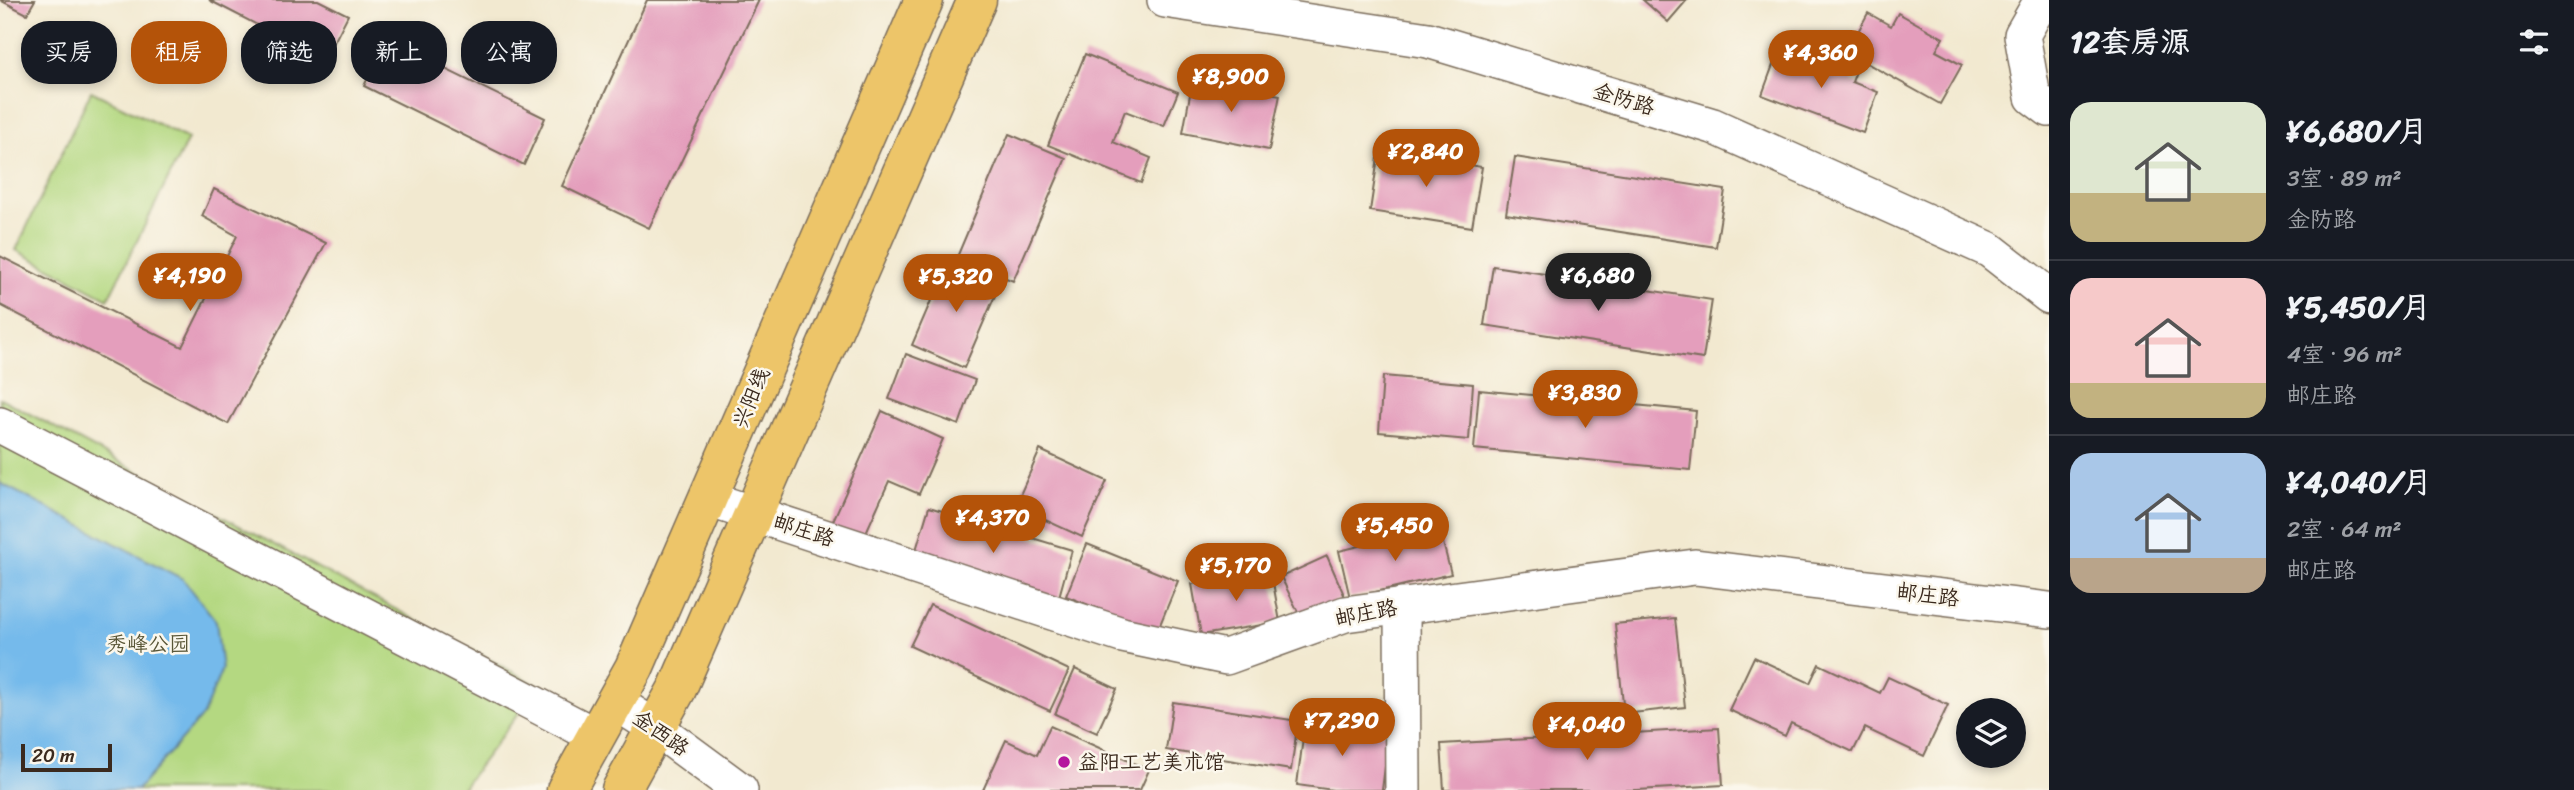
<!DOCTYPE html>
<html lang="zh">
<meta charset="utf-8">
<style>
body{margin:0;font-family:Sriracha,"LXGW WenKai TC",sans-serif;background:#20242c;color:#f1f3f6;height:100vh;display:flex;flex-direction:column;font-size:26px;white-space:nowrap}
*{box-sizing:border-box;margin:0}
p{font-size:23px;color:#9ea1a6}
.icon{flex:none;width:38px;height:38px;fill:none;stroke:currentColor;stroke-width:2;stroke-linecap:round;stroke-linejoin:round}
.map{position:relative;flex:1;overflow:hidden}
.details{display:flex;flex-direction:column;background:#171b24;width:525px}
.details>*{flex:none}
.top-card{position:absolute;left:21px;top:21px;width:665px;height:63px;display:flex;gap:14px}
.tools{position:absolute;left:1956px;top:698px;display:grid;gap:14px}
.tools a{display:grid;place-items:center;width:70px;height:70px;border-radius:50%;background:#171b24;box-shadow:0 4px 10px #0003;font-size:35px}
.scale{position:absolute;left:21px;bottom:18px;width:91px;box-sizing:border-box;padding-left:7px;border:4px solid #3b2a1e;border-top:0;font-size:19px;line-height:24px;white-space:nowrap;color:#3b2a1e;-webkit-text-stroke:5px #fbf7ec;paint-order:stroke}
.price{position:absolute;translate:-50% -60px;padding:0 16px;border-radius:24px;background:#b45309;color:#fff;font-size:23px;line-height:46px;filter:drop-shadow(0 2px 4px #0008)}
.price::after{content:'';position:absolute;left:50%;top:42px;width:21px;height:16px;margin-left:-10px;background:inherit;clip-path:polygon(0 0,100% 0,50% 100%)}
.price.current{background:#222;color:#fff}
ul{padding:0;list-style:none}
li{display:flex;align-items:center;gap:21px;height:175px;padding:0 21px}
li+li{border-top:2px solid #363941}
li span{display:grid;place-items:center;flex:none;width:196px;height:140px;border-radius:21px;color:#555}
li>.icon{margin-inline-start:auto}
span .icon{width:84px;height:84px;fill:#fffc;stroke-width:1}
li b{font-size:30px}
h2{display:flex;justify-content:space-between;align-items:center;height:84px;padding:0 21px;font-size:30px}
.chip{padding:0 24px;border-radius:28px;background:#171b24;box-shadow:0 4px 10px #0003;font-size:24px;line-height:63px}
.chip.current{background:#b45309;color:#fff}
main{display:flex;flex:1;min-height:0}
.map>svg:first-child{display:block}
</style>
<main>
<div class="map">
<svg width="2049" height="790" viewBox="0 0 2049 790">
<rect width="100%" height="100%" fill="#fbf7ec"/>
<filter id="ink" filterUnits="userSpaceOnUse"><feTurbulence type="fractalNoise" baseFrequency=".0143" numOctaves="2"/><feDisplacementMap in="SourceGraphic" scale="14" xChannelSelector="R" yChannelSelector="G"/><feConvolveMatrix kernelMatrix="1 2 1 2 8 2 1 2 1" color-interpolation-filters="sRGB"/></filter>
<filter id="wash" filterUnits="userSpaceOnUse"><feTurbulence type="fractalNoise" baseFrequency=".00686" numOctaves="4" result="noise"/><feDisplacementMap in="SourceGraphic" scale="28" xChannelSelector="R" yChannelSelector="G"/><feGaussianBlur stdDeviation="1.57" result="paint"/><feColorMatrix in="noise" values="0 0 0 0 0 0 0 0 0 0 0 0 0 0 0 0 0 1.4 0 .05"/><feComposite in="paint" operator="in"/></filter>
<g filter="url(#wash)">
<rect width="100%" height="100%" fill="#f2e9d0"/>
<g fill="#b4d881" stroke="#788150" stroke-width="2">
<polygon points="91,91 188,139 108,299 16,250"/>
<polygon points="0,398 539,686 461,790 0,790"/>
</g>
<polygon fill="#74baeb" stroke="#587284" stroke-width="2" points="0,483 183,579 216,621 222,669 203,715 137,790 0,790"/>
<g id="blocks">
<g fill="#e49ebc">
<polygon points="0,0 35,0 27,14"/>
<polygon points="209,0 318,0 348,15 325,60"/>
<polygon points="647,0 759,0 649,228 562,186"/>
<polygon points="1643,0 1687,0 1668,22"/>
<polygon points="1868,13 1891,26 1898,13 1943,38 1936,51 1962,65 1940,104 1847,52"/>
<polygon points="386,40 545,118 524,165 364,86"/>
<polygon points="1808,51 1857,69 1852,82 1878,92 1863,133 1762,95 1777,54 1804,64"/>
<polygon points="1085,54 1178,92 1164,126 1125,111 1113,142 1151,158 1141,183 1048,145"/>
<polygon points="1193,78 1280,95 1269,150 1183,133"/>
<polygon points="1009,134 1066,158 1013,281 957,257"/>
<polygon points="1379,151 1482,167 1472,227 1370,211"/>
<polygon points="1515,157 1725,190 1716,247 1506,214"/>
<polygon points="214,189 326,243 228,424 0,305 0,256 182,347 237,236 202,216"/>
<polygon points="948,261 1000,284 964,368 912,345"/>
<polygon points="1493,266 1712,300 1703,359 1484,325"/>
<polygon points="906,354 975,380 959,425 889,399"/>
<polygon points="1383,376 1473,384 1469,440 1379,432"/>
<polygon points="1479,390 1696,411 1690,470 1474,449"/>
<polygon points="882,411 943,439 919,494 889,481 860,546 828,532"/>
<polygon points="1040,450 1107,481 1082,537 1015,506"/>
<polygon points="929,507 1072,550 1057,604 913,560"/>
<polygon points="1439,527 1451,574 1350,598 1339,551"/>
<polygon points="1087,544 1178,581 1157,632 1066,596"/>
<polygon points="1327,556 1345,597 1301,618 1281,577"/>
<polygon points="1271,571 1280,622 1201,635 1192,584"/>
<polygon points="930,605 1069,670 1050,711 910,646"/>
<polygon points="1675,618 1685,707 1624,714 1615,624"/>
<polygon points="1754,657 1810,683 1819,664 1880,693 1888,677 1948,705 1924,756 1865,728 1853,752 1791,723 1785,736 1729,710"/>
<polygon points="1075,669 1117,689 1097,733 1055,714"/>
<polygon points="1173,702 1298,721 1291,770 1166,750"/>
<polygon points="1305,722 1389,734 1382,790 1333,790 1297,785"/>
<polygon points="1050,726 1149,770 1140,790 983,790 1006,740 1037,755"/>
<polygon points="1719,728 1723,785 1637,790 1444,790 1441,744"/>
</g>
</g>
</g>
<g filter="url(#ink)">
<use href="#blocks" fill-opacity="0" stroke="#7b6d5c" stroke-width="2"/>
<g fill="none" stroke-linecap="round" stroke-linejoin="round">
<defs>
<g id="minor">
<polyline points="1165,0 1428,40 1713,126 1990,250 2049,296"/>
<polyline points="2042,0 2022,35 2033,97 2049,109"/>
<polyline points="0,425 596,736"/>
<polyline points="708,499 1122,635 1226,657 1345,614 1695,567 2049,610"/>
<polyline points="1402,606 1403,790"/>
<polyline points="615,702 656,728 740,790"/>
</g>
<g id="highway">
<polyline points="566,790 634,668 924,0"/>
<polyline points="621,790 677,689 977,0"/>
</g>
</defs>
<use href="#minor" stroke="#7b6d5c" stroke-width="38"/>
<use href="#highway" stroke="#7b6d5c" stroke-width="41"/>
<use href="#minor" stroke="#fff" stroke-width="35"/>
<use href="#highway" stroke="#edc569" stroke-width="38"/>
</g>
</g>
<circle fill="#b5179e" stroke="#fbf7ec" stroke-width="2.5" cx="1064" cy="762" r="7"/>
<g text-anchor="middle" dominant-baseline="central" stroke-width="5" stroke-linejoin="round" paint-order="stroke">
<g font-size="21" fill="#3b2a1e" stroke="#fbf7ec">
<text transform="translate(1624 99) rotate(17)">金防路</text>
<text transform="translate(751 398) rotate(-67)">兴阳线</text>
<text transform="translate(804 530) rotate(18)">邮庄路</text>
<text transform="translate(1928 595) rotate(7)">邮庄路</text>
<text transform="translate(1366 613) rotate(-11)">邮庄路</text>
<text transform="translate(661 733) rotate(35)">金西路</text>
</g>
<g font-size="21" fill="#595637" stroke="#fbf7ec">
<text x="148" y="644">秀峰公园</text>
</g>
<g font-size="21" fill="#3b2a1e" stroke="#fbf7ec" text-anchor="start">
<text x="1078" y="762">益阳工艺美术馆</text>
</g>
</g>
</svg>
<div class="tools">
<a><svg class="icon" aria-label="layers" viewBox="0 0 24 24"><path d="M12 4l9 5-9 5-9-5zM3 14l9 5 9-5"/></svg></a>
</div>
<div class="scale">20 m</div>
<b class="price" style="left:1821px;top:90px">¥4,360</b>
<b class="price" style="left:1231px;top:114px">¥8,900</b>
<b class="price" style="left:1426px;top:189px">¥2,840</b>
<b class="price" style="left:190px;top:313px">¥4,190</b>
<b class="price current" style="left:1598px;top:313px">¥6,680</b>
<b class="price" style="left:956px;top:314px">¥5,320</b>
<b class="price" style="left:1585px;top:430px">¥3,830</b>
<b class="price" style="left:993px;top:555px">¥4,370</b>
<b class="price" style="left:1395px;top:563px">¥5,450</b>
<b class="price" style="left:1236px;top:603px">¥5,170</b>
<b class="price" style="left:1342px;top:758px">¥7,290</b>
<b class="price" style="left:1587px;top:762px">¥4,040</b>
<div class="top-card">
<a class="chip">买房</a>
<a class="chip current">租房</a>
<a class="chip">筛选</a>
<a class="chip">新上</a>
<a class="chip">公寓</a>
</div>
</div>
<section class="details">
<h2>12套房源<svg class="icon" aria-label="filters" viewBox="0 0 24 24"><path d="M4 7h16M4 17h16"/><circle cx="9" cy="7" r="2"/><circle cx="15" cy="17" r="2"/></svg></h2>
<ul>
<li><span style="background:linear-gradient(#dfe7d0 65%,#c2b280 0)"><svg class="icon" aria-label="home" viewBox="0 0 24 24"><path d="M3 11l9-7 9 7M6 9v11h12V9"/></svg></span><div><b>¥6,680/月</b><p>3室 · 89 m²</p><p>金防路</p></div></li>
<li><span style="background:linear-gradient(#f6c9c9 75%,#c2b280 0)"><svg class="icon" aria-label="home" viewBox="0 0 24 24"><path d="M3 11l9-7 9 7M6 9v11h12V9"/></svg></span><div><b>¥5,450/月</b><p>4室 · 96 m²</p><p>邮庄路</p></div></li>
<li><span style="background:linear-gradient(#a9c7e8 75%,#b9a48a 0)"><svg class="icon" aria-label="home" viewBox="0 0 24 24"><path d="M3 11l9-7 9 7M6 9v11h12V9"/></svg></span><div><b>¥4,040/月</b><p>2室 · 64 m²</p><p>邮庄路</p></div></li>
</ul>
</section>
</main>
